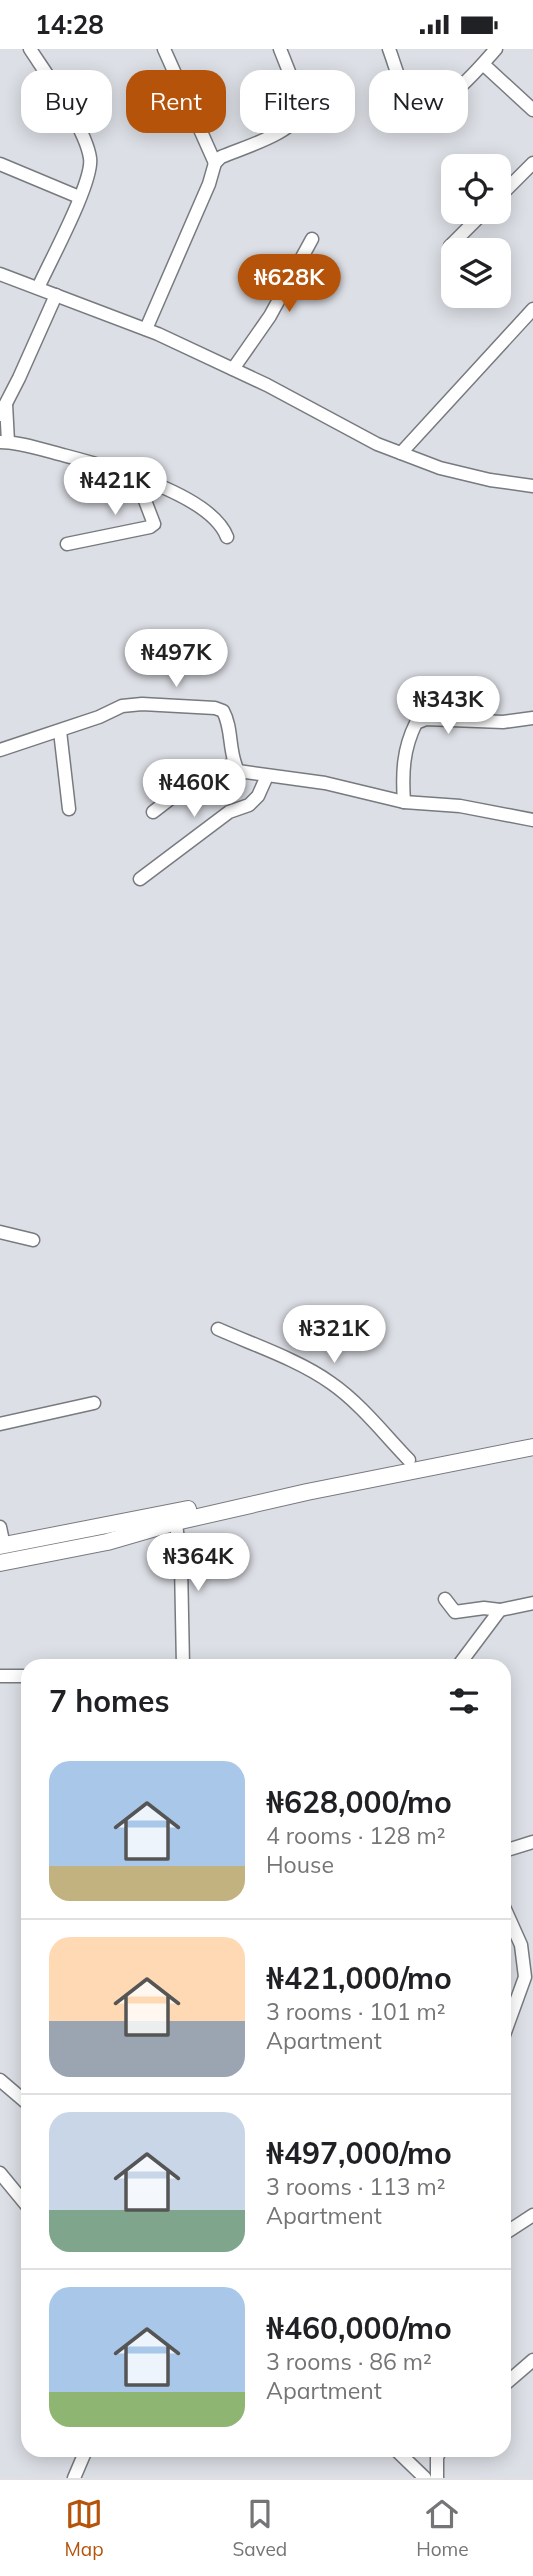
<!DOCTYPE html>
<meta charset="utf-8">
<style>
body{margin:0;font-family:Mulish,sans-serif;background:#f6f6f6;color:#202124;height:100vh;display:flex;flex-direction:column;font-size:26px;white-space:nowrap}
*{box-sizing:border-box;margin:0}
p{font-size:23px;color:#757577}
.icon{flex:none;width:38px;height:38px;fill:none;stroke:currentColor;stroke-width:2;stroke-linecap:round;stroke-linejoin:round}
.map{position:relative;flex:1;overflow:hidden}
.side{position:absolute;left:21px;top:1610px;width:490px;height:798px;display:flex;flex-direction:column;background:#fff;border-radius:21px;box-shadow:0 4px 18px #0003}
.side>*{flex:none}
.top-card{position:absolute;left:21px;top:21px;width:492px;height:63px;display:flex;gap:14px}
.tools{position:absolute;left:441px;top:105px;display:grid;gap:14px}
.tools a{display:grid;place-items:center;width:70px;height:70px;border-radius:14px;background:#fff;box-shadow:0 4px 18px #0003;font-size:35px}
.price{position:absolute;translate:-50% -60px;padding:0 16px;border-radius:24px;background:#fff;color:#222;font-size:23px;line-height:46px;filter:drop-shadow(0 2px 4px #0008)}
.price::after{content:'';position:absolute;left:50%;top:42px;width:21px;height:16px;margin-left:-10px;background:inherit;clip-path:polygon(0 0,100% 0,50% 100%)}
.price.active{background:#b45309;color:#fff}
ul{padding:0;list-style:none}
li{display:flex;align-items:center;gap:21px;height:175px;padding:0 28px}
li+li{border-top:2px solid #e0e0e0}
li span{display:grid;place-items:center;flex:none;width:196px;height:140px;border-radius:21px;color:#555}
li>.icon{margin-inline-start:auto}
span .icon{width:84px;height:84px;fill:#fffc;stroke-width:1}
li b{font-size:30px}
h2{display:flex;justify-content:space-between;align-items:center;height:84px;padding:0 28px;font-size:30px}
.pill{padding:0 24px;border-radius:21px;background:#fff;box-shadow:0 4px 18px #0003;font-size:24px;line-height:63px}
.pill.active{background:#b45309;color:#fff}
.status{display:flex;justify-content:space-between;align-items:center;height:49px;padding:0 35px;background:#fff;direction:ltr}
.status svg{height:19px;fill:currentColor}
.tabs{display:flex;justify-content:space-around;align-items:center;height:98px;border-top:2px solid #e0e0e0;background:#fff;font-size:19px;color:#757577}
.tabs a{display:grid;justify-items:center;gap:4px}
.tabs .active{color:#b45309}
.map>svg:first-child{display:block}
</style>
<div class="status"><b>14:28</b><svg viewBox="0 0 49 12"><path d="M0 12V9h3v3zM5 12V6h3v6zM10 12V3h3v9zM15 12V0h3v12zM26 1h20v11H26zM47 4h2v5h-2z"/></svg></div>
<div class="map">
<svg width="533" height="2429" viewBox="0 0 533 2429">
<rect width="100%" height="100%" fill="#dcdfe5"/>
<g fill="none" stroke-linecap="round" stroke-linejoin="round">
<defs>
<g id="minor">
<path d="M30,0C47,26 86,80 90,109C94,132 49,214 38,239"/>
<polyline points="164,0 215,114"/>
<path d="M389,0C395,16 400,36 409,51C429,82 482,15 496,0"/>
<polyline points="483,15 533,61"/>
<polyline points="0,115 79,148"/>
<polyline points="499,148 533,114"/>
<polyline points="450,197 484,163"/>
<polyline points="0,225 158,285 267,336 377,395 440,419 490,431 533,437"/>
<path d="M146,280L209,135L215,114L221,108C244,98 297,84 303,58L280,0"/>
<polyline points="233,320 270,267 312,190"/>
<polyline points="6,355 8,393"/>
<polyline points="0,366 19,329 56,246"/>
<path d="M0,393C21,393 43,401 63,406C105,417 210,444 227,488"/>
<polyline points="401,404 533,260"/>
<polyline points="67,495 150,478 154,475 136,428"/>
<polyline points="60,682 69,760"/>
<path d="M0,701L99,668L122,657L142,655L215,659L223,662C233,680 228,703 238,722L325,734L404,753L460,757L533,771"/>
<path d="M404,753C402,724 403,700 416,674L426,670L503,673L533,669"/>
<polyline points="153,763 192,733 234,714"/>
<polyline points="140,830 229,763 249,756 258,747 267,727"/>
<polyline points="0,1183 33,1191"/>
<path d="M218,1280C254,1296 299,1311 331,1334C360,1354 384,1385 409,1411"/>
<polyline points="0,1375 94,1354"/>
<polyline points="175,1467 181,1515 183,1617"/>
<polyline points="0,1478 4,1497"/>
<polyline points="445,1550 455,1563 484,1559 500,1561 533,1554"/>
<polyline points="458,1617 500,1561"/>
<polyline points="0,1627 28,1627"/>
<polyline points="504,1802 533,1793"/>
<polyline points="504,1858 521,1896 525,1928 504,1986"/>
<polyline points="0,2031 28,2055"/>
<polyline points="0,2124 28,2158"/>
<polyline points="504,2185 533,2166"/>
<polyline points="504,2336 533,2311"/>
<polyline points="396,2401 425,2429"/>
<polyline points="74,2429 86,2401"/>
<polyline points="437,2429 437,2409 440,2401"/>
</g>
<g id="major">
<polyline points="0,1497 188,1460"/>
<polyline points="0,1514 107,1493 176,1473 307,1443 533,1398"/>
</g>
</defs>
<use href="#minor" stroke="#777a7f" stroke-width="15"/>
<use href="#major" stroke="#777a7f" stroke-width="18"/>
<use href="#minor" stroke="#fff" stroke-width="12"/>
<use href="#major" stroke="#fff" stroke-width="16"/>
</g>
</svg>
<div class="tools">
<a><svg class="icon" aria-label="locate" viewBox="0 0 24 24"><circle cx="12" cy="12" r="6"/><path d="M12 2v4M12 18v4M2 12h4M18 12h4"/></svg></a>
<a><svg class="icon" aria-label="layers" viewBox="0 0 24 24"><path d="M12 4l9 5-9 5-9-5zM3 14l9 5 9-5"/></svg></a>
</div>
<b class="price active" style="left:289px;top:265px">₦628K</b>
<b class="price" style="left:115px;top:468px">₦421K</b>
<b class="price" style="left:176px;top:640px">₦497K</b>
<b class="price" style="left:448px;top:687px">₦343K</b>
<b class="price" style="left:194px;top:770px">₦460K</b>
<b class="price" style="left:334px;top:1316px">₦321K</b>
<b class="price" style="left:198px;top:1544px">₦364K</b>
<div class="top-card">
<a class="pill">Buy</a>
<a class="pill active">Rent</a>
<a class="pill">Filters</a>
<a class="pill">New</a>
</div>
<section class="side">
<h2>7 homes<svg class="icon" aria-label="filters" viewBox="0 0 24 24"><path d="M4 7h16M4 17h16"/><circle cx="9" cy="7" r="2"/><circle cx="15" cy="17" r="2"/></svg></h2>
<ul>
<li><span style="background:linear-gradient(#a9c7e8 75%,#c2b280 0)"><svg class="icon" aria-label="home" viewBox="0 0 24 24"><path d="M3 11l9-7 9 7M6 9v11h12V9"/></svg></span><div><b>₦628,000/mo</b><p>4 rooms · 128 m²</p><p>House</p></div></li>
<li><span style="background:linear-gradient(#ffd9b3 60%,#9aa5b1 0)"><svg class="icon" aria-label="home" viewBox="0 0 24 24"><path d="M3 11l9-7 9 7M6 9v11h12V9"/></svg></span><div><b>₦421,000/mo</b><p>3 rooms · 101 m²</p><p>Apartment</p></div></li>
<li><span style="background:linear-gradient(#c9d6e8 70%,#7fa58c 0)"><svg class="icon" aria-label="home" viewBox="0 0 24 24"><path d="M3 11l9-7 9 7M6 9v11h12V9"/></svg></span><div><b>₦497,000/mo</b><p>3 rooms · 113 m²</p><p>Apartment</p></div></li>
<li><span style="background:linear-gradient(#a9c7e8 75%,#8fb573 0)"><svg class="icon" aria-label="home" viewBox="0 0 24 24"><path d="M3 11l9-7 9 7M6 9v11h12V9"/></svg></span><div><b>₦460,000/mo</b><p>3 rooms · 86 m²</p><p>Apartment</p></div></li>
</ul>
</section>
</div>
<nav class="tabs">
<a class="active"><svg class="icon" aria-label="map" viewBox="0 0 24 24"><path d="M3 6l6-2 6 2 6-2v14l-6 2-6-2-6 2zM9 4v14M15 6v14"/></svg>Map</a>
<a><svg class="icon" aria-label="saved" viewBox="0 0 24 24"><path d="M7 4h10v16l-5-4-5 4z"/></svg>Saved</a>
<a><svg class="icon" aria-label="home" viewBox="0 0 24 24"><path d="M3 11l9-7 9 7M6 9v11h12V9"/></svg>Home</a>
</nav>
